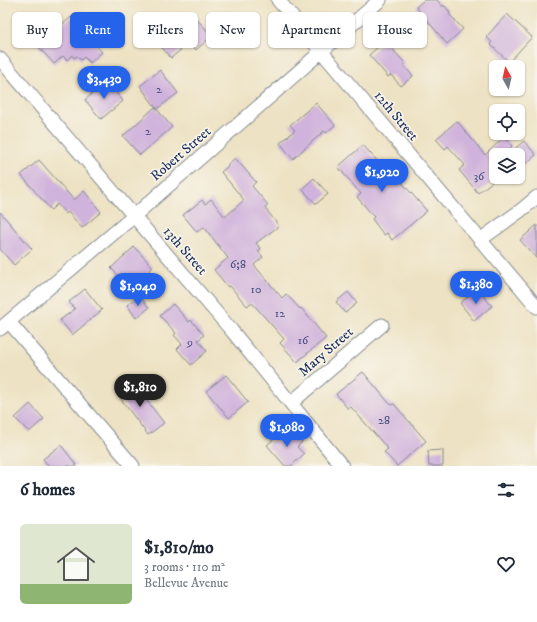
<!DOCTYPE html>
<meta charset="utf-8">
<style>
body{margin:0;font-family:"IM FELL DW Pica",serif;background:#f2f2f3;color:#1f2937;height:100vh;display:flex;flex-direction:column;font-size:15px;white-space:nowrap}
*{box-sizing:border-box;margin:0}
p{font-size:13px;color:#747a83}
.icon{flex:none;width:22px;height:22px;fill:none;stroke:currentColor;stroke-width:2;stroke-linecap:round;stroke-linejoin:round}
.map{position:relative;height:466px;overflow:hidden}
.panel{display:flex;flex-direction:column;background:#fff;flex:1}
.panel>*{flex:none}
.guide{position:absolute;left:12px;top:12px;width:513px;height:36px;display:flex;gap:8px}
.needle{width:26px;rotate:352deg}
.buttons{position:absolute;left:489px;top:60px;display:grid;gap:8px}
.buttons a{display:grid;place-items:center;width:36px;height:36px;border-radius:6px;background:#fff;box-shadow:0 1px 3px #0004;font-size:20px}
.price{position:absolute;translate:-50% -34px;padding:0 9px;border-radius:14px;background:#2563eb;color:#fff;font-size:13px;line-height:26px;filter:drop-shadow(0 1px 2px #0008)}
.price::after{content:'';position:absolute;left:50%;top:24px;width:12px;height:9px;margin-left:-6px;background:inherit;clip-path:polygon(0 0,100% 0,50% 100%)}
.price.on{background:#222;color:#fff}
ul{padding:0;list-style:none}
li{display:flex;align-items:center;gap:12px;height:100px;padding:0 20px}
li+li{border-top:1px solid #e0e1e3}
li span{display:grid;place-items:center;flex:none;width:112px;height:80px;border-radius:6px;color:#555}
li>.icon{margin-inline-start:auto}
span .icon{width:48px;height:48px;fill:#fffc;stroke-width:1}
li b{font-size:17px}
h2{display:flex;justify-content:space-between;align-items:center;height:48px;padding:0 20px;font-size:17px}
.pill{padding:0 14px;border-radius:6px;background:#fff;box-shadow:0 1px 3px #0004;font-size:14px;line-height:36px}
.pill.on{background:#2563eb;color:#fff}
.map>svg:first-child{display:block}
</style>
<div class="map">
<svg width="537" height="466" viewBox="0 0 537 466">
<rect width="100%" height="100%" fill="#f7f3e8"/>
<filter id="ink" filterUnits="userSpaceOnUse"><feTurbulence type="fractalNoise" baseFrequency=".025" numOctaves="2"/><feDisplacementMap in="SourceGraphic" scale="8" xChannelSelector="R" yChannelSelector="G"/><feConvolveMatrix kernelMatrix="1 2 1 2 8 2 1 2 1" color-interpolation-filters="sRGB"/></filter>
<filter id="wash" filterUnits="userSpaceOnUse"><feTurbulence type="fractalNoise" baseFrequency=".012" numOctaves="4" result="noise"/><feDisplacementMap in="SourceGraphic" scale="16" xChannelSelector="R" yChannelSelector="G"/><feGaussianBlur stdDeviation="0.9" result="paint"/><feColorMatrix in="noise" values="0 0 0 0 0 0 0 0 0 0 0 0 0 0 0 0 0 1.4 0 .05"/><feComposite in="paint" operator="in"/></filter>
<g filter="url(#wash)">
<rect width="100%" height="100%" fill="#ede2c3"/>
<g id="blocks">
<g fill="#d0b3dc">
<polygon points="424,0 437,0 442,6 445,6 449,11 450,15 463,29 447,44 416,7"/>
<polygon points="507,14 532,37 509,62 490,44 492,42 486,37"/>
<polygon points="194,16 212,36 196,50 189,43 171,58 158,43 176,28 178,30"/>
<polygon points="71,17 75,22 81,17 96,34 90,39 102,52 90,63 84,57 81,60 77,56 74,58 72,55 67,60 63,56 54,64 38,46"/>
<polygon points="385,41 405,63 403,65 413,76 401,86 391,75 388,77 369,55"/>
<polygon points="160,70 178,93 157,109 140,86"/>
<polygon points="107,81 123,101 101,119 85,100"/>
<polygon points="316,103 335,125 326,133 324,131 293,159 280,143 295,130 290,125"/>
<polygon points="155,107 172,127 140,155 123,136"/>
<polygon points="457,121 485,155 504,137 512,146 503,155 496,155 496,162 489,169 497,178 478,193 459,170 465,165 448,146 445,149 436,139"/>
<polygon points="524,141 536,155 524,165 518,159 518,155 515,155 512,151"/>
<polygon points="363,145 387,172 390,169 427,211 392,240 387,233 384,235 372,219 374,217 357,197 361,194 338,167"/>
<polygon points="235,158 256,182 252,186 268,205 265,208 279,226 256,243 261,249 258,251 263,257 254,265 282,298 286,294 300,309 301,308 326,338 297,362 280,343 284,339 253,304 251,303 247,306 230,286 228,287 214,270 228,258 204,227 197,232 183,215 202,200 205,204 211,199 225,217 244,200 221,172 228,166 228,164"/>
<polygon points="39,160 74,200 84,191 101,212 82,228 68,212 66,214 57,204 51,210 21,175"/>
<polygon points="314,178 328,194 316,204 302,189"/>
<polygon points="0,212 32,249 14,265 0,249"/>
<polygon points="537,225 537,259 520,240"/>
<polygon points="134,247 153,267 131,289 111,268"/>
<polygon points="85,289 102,310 72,335 60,320 75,309 69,302"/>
<polygon points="477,289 492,306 474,321 460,303"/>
<polygon points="348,292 357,303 345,313 336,302"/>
<polygon points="140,296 149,308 136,318 127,305"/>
<polygon points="173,304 189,322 191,320 204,335 198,340 207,351 191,365 177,349 182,344 174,335 176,333 160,316"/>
<polygon points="363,372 389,403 392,405 394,404 426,441 397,466 384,452 388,449 351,407 348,409 336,394"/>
<polygon points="226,375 248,402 229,418 206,391"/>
<polygon points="133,382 164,423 148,435 117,394"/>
<polygon points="30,404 44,419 29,432 15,418"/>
<polygon points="284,430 287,434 291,430 302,442 297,447 304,454 291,466 285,466 267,445"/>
<polygon points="61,445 77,466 49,466 43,459"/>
<polygon points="443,450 443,466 429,466 428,451"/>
</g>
</g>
</g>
<g filter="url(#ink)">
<use href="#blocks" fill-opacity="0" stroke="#848890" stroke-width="1"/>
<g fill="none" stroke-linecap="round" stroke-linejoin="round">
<defs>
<g id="minor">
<polyline points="278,0 537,307"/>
<polyline points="0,59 232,331 342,466"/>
<polyline points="480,240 520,211 537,197"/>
<polyline points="9,322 133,466"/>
<polyline points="0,329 134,216 380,0"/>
<polyline points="291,403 382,325"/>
</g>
</defs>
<use href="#minor" stroke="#848890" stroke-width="15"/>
<use href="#minor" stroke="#fff" stroke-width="13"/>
</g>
</g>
<g text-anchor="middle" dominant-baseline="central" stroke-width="3.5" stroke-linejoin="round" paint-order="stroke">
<g font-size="12" fill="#48507e">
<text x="159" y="89">2</text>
<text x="148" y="131">2</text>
<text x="479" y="176">36</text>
<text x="238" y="264">6;8</text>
<text x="256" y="289">10</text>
<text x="280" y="313">12</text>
<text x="303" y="340">16</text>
<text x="190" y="342">9</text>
<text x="384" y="420">28</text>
</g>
<g font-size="14" fill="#1b2f5e" stroke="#f7f3e8">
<text transform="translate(396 116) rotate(50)">12th Street</text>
<text transform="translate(181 154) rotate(-41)">Robert Street</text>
<text transform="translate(185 251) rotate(49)">13th Street</text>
<text transform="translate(326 352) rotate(-41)">Mary Street</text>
</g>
</g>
</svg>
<div class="buttons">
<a><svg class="needle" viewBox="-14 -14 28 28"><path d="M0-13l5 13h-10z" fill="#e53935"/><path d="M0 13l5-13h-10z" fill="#747a83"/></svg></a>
<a><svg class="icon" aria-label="locate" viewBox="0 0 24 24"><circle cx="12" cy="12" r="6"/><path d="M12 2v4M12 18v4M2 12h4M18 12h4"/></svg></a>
<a><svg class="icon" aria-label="layers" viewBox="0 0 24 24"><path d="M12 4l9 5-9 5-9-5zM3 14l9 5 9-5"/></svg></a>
</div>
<b class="price" style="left:104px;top:100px">$3,430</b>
<b class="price" style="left:382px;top:193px">$1,920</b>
<b class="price" style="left:476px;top:305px">$1,380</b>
<b class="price" style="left:138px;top:307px">$1,040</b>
<b class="price on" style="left:140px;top:408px">$1,810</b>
<b class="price" style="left:287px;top:448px">$1,980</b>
<div class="guide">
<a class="pill">Buy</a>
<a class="pill on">Rent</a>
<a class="pill">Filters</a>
<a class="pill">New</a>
<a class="pill">Apartment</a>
<a class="pill">House</a>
</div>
</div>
<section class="panel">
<h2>6 homes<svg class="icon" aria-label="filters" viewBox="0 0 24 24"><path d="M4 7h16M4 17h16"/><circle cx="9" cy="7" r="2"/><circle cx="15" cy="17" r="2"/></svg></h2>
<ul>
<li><span style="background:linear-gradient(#dfe7d0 75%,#8fb573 0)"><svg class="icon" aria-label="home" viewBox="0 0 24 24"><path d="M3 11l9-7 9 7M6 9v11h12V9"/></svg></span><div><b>$1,810/mo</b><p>3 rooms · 110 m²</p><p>Bellevue Avenue</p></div><svg class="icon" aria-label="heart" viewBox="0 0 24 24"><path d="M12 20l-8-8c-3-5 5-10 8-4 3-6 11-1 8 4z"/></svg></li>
</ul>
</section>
